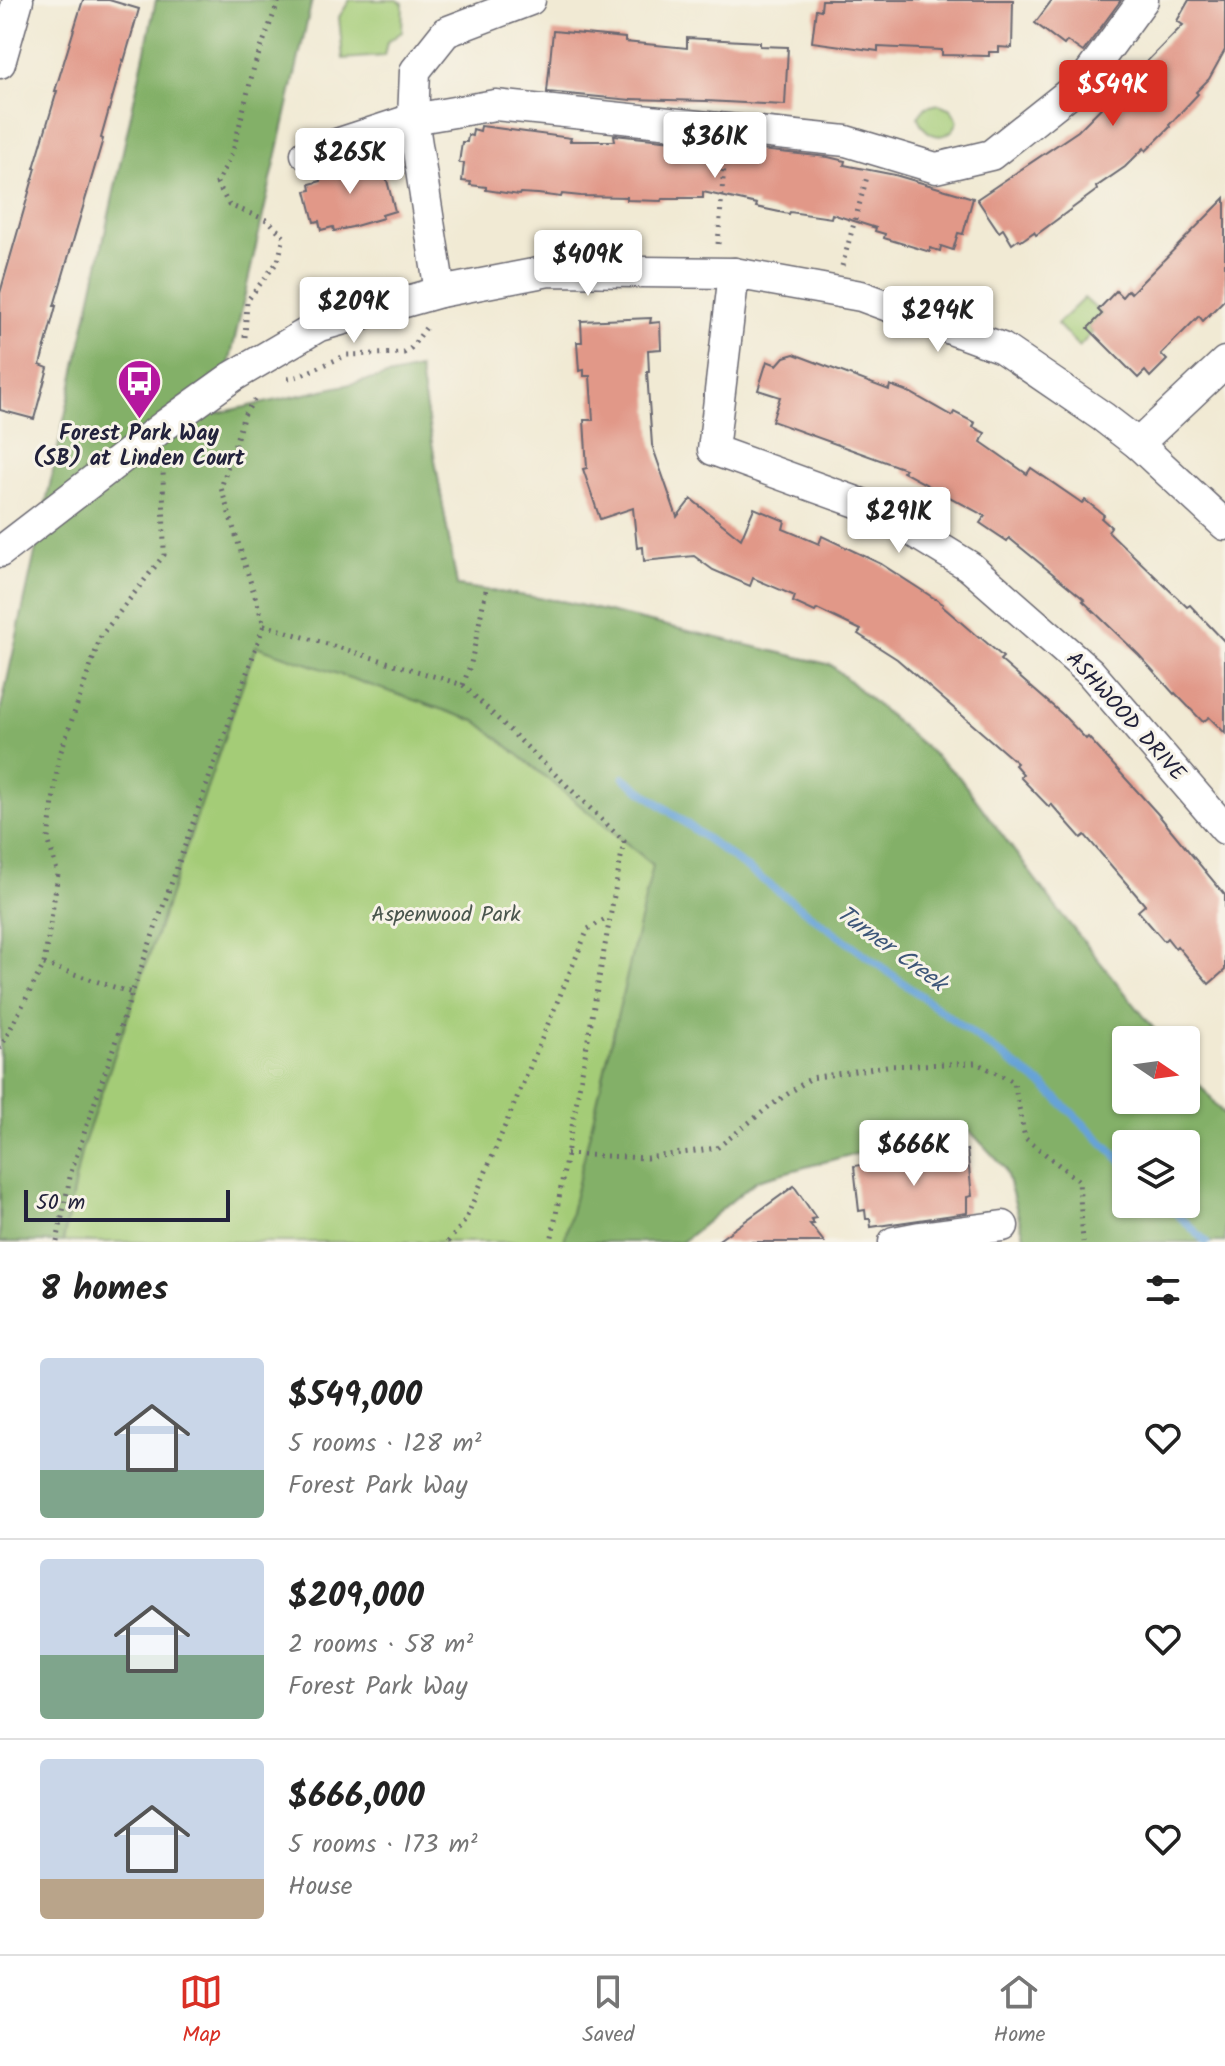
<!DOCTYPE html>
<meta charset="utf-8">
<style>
body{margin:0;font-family:Kalam,sans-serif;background:#f2f2f2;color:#222;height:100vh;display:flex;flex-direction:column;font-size:30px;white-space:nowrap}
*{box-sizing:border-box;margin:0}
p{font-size:26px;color:#767676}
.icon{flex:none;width:44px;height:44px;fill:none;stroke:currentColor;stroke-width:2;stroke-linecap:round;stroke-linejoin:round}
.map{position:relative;height:1242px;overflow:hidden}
.details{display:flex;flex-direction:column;background:#fff;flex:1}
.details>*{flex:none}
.needle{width:52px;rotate:103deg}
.controls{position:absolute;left:1112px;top:1026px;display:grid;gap:16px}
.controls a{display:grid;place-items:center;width:88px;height:88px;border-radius:8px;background:#fff;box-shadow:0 2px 6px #0004;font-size:40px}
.scale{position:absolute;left:24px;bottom:20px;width:206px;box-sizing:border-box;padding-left:8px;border:4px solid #22223b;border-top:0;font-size:22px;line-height:28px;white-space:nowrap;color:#22223b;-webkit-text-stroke:6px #f7f3e8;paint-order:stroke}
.price{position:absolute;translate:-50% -68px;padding:0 18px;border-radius:8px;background:#fff;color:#222;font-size:26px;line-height:52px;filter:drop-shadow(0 2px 4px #0008)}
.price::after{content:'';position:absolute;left:50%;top:48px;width:24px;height:18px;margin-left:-12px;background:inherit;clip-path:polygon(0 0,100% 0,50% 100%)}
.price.selected{background:#d93025;color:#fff}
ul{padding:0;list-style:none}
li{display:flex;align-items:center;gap:24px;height:200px;padding:0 40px}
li+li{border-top:2px solid #e0e0e0}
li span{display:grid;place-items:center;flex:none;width:224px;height:160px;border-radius:8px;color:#555}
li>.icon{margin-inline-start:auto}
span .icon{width:96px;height:96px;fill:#fffc;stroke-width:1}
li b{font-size:34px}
h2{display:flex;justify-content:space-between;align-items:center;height:96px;padding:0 40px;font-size:34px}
.tab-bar{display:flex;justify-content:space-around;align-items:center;height:112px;border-top:2px solid #e0e0e0;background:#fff;font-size:22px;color:#767676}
.tab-bar a{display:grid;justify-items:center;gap:4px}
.tab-bar .selected{color:#d93025}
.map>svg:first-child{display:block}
</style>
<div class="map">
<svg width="1225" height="1242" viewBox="0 0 1225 1242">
<rect width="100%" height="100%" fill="#f7f3e8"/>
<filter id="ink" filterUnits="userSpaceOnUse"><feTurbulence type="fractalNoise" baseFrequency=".0125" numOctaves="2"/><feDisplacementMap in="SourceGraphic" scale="16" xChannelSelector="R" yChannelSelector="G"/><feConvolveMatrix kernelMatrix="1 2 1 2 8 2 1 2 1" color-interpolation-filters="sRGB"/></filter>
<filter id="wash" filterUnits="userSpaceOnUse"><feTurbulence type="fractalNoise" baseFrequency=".006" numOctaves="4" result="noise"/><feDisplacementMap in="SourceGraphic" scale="32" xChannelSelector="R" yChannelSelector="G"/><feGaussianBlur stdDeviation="1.8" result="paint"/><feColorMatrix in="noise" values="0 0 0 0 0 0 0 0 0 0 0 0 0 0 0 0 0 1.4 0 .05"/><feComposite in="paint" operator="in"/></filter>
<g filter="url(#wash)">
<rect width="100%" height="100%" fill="#f1ead4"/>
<g fill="#a4cc77" stroke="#637759" stroke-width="2" fill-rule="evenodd">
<polygon points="350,0 397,0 403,3 402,32 387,42 384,56 343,59 339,17"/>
<path d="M939,104L951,109L958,121C949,144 925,138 918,117L926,107Z"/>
<polygon points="1084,298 1102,314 1088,328 1092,333 1079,347 1057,324"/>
<path d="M419,369L457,586L566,602L831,665L959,777L1058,910L1163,1040H1126V1100H1186V1068L1225,1116V1242H1026L1005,1168L970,1131L846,1156L757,1180L682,1242H34L217,414ZM1126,1144H1186V1204H1126Z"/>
</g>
<path fill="#83b068" stroke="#526952" stroke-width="2" fill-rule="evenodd" d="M156,0H312L218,413L419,369L457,586L566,602L831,665L959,777L1058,910L1163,1040H1126V1100H1186V1068L1225,1116V1242H1026L1005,1168L970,1131L846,1156L757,1180L682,1242H564L653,865L478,722L256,646L81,1152L63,1242H0V713ZM1126,1144H1186V1204H1126Z"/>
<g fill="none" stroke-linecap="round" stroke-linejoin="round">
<g stroke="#66a3d7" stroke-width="8">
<polyline points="624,778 1045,1087 1126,1165"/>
<polyline points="1167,1204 1206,1242"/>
</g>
</g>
<g id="blocks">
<g fill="#e19888">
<polygon points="83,0 109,0 139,9 124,61 123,60 101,138 103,139 54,306 56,306 40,365 48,368 34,419 0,410 0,293 36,168 34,168 57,91 55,91"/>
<polygon points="822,0 1013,0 1012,48 999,47 999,52 989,52 989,56 942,55 942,50 878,47 878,51 812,42 816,9 821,10"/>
<polygon points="1052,0 1121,0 1083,52 1067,41 1064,45 1035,23"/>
<polygon points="1189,0 1225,0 1225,50 1209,79 1196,92 1198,94 1169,125 1170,127 1146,151 1144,148 1125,167 1096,187 1097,190 1036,235 1034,232 1021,241 1019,239 1012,244 1003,229 999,232 977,199 1078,131 1183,25 1177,21"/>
<polygon points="553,31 625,38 625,42 687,48 687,38 760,42 760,46 788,47 785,105 706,101 631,99 631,100 547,92"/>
<polygon points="481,126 571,138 570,141 615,141 614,135 828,157 845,161 844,165 895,175 973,198 963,234 958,233 953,250 941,246 940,251 930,248 930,252 884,238 885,234 875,231 876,228 832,214 831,218 790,212 789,214 756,207 757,204 703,192 703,198 679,198 679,199 662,199 661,201 627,200 627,197 581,196 562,194 561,197 538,194 520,193 519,195 486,190 486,187 470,185 471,182 462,181 464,163 459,163 462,142 467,142 468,135 472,136 473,129 480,131"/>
<polygon points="371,159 374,168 383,165 395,211 382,215 383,218 352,227 334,231 333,227 321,230 319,221 314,222 306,191 311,190 310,184 321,181 319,172"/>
<polygon points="1225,198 1225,299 1203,321 1199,316 1161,354 1167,360 1150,377 1145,371 1138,378 1088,328 1102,314 1098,310 1116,291 1122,297 1128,290 1131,293"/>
<polygon points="651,318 650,323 660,322 661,349 648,350 649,372 647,372 652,445 677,517 691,499 741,539 754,508 785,521 783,529 819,544 822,536 881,564 943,604 942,606 979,638 980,637 1003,657 1000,660 1062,714 1086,739 1088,737 1157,813 1225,895 1225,970 1209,984 1177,946 1175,948 1167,938 1164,941 1138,911 1145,905 1085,835 1081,838 1051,804 1049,807 1020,777 1023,774 1015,765 1017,763 897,659 858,634 861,630 817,609 815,612 793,602 795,596 753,578 750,586 713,570 694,556 644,561 643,547 637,548 633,508 600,519 583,469 587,468 584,420 593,420 590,376 584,376 584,370 579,371 577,342 582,342 581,321"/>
<polygon points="794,354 889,390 890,385 911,393 952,416 954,412 975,423 973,427 985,433 981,442 1027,474 1031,468 1082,503 1085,500 1104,515 1101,518 1111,527 1108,531 1187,607 1190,605 1225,642 1225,733 1209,717 1203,722 1175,693 1174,694 1139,655 1083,601 1085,600 1009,538 1007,541 980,523 985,516 903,472 905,469 772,421 780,397 758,390 767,361 777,365 784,357"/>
<polygon points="967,1150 972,1196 967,1197 967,1213 871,1227 870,1219 866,1219 865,1210 859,1211 854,1166"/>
<polygon points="794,1186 816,1218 811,1219 814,1224 810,1224 824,1242 716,1242"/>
</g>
</g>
</g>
<g filter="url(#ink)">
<use href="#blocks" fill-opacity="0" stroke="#6a6871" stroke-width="2"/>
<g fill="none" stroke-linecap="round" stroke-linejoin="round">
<defs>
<g id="minor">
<polyline points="0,63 18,0"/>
<polyline points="306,154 413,119 495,105 846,141 936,168 991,155 1083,82 1143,0"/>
<polyline points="734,273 713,450 876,509 969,566 1090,672 1225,829"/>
<polyline points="440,292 413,119 415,71 446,32 530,0"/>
<polyline points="1138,444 1225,362"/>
<polyline points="0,552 165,425 232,377 319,326 440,292 549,271 734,273 861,296 1002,348 1103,417 1138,444 1225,525"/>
<polyline points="894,1242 920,1237 1003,1226"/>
</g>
</defs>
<use href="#minor" stroke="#6a6871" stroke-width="33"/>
<g stroke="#6a6871" stroke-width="5" stroke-dasharray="2 6" stroke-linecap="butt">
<polyline points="718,244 725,153"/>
<polyline points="842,266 867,177"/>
<polyline points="245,337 247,301 278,261 284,237 269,221 229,205 217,183 233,151 254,67 279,0"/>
<polyline points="288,379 299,376 347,355 404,353 411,348 428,325"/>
<polyline points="264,625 463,685 624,841 551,1242"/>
<polyline points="463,685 471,663 486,590"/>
<polyline points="44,964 132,993"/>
<polyline points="0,1049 44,964 58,874 48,839 59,757 101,636 164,555 163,463"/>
<polyline points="566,1154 646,1158 717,1148 770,1106 811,1078 887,1066 976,1063 1014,1082 1025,1138 1079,1181 1083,1242"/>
<polyline points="57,1242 71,1172 132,993 264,625 221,488 244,415 257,396"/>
<polyline points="448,1242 465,1221 588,929 609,917"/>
</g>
<use href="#minor" stroke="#fff" stroke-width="30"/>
</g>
</g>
<defs>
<symbol id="bus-pin" viewBox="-11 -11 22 30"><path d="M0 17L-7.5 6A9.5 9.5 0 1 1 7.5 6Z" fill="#b5179e" stroke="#f7f3e8"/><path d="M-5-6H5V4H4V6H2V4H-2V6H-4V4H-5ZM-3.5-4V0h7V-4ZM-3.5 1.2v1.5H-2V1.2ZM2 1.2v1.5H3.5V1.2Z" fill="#fff"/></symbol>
</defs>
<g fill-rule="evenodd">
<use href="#bus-pin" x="114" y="356" width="51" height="69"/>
</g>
<g text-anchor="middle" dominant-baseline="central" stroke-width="6" stroke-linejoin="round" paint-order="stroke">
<g font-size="22" font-weight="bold" fill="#22223b" stroke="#f7f3e8">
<text x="139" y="434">Forest Park Way<tspan x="139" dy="25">(SB) at Linden Court</tspan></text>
</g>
<g font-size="22" fill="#22223b" stroke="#f7f3e8">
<text transform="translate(1125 717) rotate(48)">ASHWOOD DRIVE</text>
</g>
<g font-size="22" fill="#49554d" stroke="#f7f3e8">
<text x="446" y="915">Aspenwood Park</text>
</g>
<g font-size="24" font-style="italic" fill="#3d5679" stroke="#f7f3e8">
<text transform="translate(891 949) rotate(36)">Turner Creek</text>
</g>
</g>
</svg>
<div class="controls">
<a><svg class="needle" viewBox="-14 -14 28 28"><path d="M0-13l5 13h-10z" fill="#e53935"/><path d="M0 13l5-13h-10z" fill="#767676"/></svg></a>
<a><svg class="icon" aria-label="layers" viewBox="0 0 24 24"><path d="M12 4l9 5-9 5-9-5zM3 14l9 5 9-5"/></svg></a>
</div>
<div class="scale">50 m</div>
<b class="price selected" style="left:1113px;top:128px">$549K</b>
<b class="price" style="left:715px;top:180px">$361K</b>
<b class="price" style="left:350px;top:196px">$265K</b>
<b class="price" style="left:588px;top:298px">$409K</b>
<b class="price" style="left:354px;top:345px">$209K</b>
<b class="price" style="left:938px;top:354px">$294K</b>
<b class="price" style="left:899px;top:555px">$291K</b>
<b class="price" style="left:914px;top:1188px">$666K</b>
</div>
<section class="details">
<h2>8 homes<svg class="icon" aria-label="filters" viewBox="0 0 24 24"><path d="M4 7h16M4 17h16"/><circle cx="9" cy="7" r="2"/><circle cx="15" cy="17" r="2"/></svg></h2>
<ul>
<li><span style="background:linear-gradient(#c9d6e8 70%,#7fa58c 0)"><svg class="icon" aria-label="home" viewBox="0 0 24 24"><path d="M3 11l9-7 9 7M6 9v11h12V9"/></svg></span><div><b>$549,000</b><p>5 rooms · 128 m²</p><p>Forest Park Way</p></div><svg class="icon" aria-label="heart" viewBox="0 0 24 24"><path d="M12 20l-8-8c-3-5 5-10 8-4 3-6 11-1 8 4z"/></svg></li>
<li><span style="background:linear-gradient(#c9d6e8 60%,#7fa58c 0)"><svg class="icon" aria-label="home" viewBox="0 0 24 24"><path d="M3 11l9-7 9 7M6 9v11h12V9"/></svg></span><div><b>$209,000</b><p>2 rooms · 58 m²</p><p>Forest Park Way</p></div><svg class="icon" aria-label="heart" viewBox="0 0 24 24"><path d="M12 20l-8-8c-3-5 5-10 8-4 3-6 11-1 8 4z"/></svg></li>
<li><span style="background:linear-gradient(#c9d6e8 75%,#b9a48a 0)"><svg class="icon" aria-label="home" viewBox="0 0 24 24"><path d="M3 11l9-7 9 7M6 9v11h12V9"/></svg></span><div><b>$666,000</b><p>5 rooms · 173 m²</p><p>House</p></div><svg class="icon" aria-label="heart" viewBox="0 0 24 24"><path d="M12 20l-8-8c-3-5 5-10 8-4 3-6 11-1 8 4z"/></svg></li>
</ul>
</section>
<nav class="tab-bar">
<a class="selected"><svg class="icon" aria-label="map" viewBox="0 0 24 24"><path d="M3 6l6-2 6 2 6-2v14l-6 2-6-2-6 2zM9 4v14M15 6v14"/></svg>Map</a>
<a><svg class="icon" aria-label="saved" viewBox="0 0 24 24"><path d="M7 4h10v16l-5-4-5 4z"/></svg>Saved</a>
<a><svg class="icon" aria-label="home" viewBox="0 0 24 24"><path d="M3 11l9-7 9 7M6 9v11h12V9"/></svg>Home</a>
</nav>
